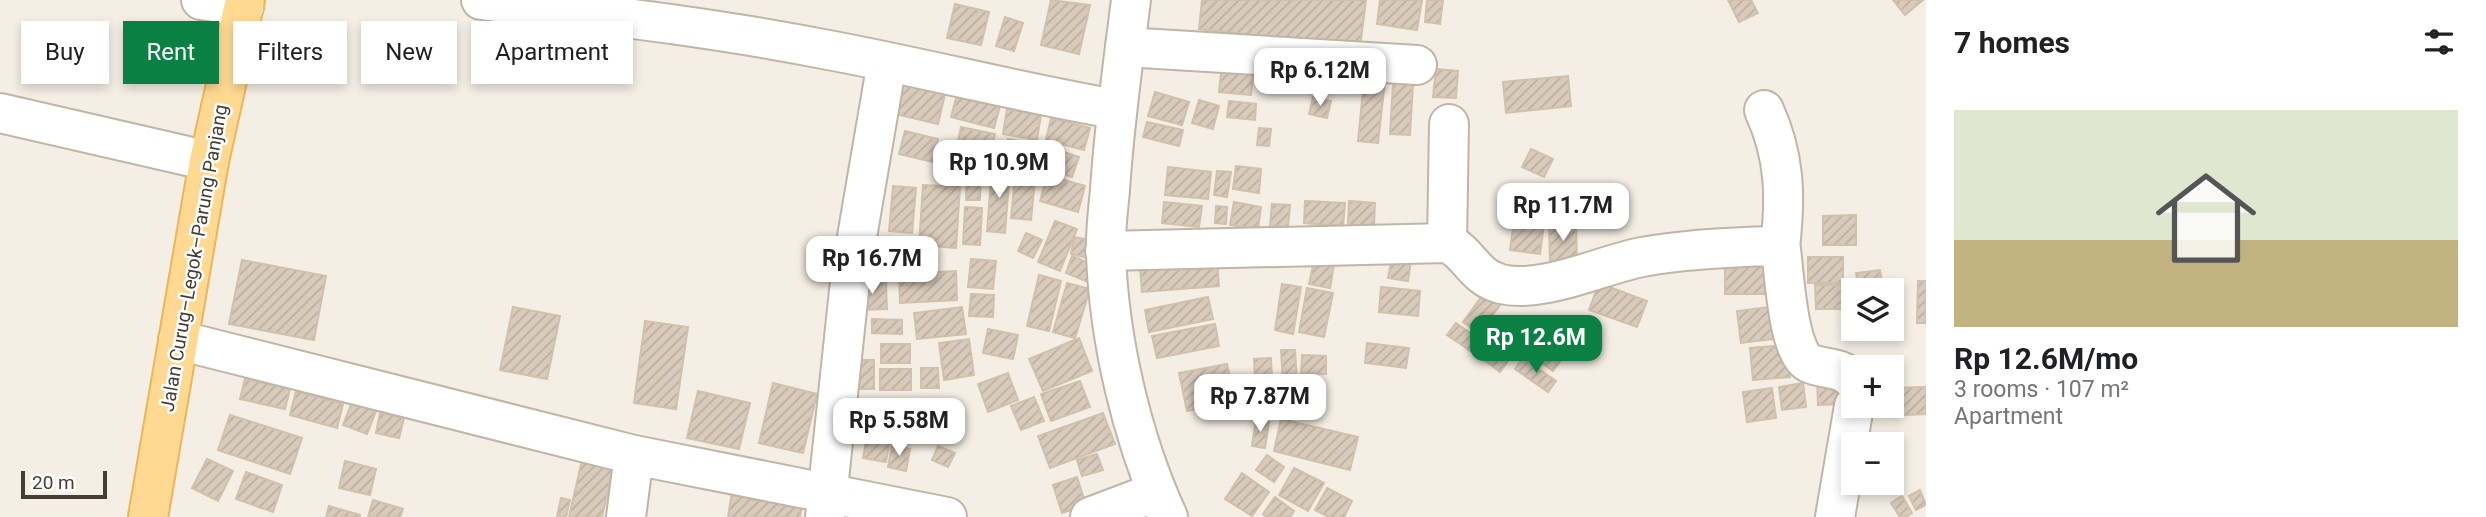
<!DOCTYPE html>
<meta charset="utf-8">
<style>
body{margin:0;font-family:Roboto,sans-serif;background:#f2f2f2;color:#202124;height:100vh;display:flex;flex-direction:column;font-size:26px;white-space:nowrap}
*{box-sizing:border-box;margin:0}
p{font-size:23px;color:#757577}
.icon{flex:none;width:38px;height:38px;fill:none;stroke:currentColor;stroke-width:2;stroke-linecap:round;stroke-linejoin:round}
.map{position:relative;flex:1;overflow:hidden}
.panel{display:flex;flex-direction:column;background:#fff;width:560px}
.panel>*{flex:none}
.hud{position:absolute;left:21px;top:21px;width:665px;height:63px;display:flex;gap:14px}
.tools{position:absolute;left:1841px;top:278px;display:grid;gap:14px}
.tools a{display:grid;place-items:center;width:63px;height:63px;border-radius:0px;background:#fff;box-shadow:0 4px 10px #0003;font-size:35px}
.scale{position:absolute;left:21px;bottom:18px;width:86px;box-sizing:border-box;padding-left:7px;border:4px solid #463d33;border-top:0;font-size:19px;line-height:24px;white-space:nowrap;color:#463d33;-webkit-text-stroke:5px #fff;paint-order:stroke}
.price{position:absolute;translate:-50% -60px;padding:0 16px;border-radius:14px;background:#fff;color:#222;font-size:23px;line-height:46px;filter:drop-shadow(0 2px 4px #0008)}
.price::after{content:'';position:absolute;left:50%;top:42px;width:21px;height:16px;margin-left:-10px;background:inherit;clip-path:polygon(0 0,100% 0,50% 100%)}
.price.current{background:#0b8043;color:#fff}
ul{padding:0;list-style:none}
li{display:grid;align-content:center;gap:14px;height:371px;padding:0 28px}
li span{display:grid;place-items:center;height:217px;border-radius:0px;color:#555}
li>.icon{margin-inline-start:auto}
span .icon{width:126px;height:126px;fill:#fffc;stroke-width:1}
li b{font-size:30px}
h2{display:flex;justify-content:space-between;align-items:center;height:84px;padding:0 28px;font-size:30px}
.pill{padding:0 24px;border-radius:0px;background:#fff;box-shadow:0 4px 10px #0003;font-size:24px;line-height:63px}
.pill.current{background:#0b8043;color:#fff}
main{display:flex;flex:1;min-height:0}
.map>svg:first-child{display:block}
</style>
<main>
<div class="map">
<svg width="1926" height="517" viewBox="0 0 1926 517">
<defs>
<pattern id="building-hatch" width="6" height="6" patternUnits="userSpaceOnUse" patternTransform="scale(1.75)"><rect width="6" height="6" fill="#d9cbbb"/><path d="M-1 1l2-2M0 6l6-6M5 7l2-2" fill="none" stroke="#bcafa1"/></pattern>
</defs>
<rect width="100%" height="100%" fill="#f4eee4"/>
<g fill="url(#building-hatch)" stroke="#d1c0ab" stroke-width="2">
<polygon points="1051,0 1090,5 1079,54 1041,45"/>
<polygon points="1202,0 1366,0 1360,47 1199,29"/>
<polygon points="1380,0 1422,0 1417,30 1377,24"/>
<polygon points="1427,0 1443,0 1440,24 1425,22"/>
<polygon points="1728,0 1751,0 1758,13 1739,22"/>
<polygon points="1893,0 1923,0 1905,15"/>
<polygon points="955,4 989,12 981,45 947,38"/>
<polygon points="1005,17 1023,23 1014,51 996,46"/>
<polygon points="1222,64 1254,67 1251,95 1219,92"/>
<polygon points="1436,69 1458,71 1456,98 1433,97"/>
<polygon points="1261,70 1302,71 1301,92 1261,90"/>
<polygon points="1365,70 1386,72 1378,143 1358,141"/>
<polygon points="1568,76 1571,106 1506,113 1503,82"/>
<polygon points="894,82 945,94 938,124 887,112"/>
<polygon points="1393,83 1413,84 1410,135 1390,134"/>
<polygon points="1155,92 1189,102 1182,125 1148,116"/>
<polygon points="957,94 1000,106 994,128 951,117"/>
<polygon points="1313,97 1331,101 1327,118 1309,114"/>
<polygon points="1199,100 1219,106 1213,129 1192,123"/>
<polygon points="1229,101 1256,104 1255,120 1227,117"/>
<polygon points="1007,109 1041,115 1037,140 1003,134"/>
<polygon points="1051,118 1090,128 1084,150 1046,140"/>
<polygon points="1147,122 1183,130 1179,146 1143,137"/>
<polygon points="961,127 995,134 990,157 956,150"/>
<polygon points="1259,128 1271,129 1269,146 1257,145"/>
<polygon points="905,131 938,139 933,162 899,154"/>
<polygon points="1008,139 1036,145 1032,164 1003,157"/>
<polygon points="1049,147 1079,157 1072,177 1042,167"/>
<polygon points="1531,149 1553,159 1544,177 1522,167"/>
<polygon points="967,165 981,165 980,200 966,200"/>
<polygon points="1236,166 1261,169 1259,193 1233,189"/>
<polygon points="1016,167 1036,169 1031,220 1011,218"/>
<polygon points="1168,167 1211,172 1208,199 1165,195"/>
<polygon points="992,168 1010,169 1005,233 987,231"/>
<polygon points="1217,171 1231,172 1227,197 1214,195"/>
<polygon points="1047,175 1085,186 1078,212 1040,201"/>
<polygon points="923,185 960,187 956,248 919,245"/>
<polygon points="893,186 916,188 912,233 889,231"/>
<polygon points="1305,201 1345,203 1343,226 1304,223"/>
<polygon points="1349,201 1375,203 1374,226 1348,225"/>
<polygon points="1164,202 1202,206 1199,227 1162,223"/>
<polygon points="1234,202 1261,207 1258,229 1230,225"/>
<polygon points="1272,204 1290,205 1288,227 1270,226"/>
<polygon points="1216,206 1227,207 1226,224 1215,223"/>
<polygon points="965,207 982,208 980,245 963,244"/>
<polygon points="1856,215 1856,245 1823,245 1823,216"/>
<polygon points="1514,220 1544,224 1540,254 1510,250"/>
<polygon points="1055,221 1077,229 1060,271 1038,262"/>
<polygon points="1576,224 1577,261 1550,261 1549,225"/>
<polygon points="1026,233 1042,240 1033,258 1018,251"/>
<polygon points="1074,237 1091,240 1088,258 1071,254"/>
<polygon points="1216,249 1219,286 1142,292 1139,256"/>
<rect x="859" y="254" width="28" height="21"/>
<polygon points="1072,256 1094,265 1088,282 1066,273"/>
<polygon points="1392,257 1411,260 1408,281 1388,278"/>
<rect x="1808" y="257" width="35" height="26"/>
<polygon points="971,259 996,261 993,289 968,287"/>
<polygon points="242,260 326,276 314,340 229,324"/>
<polygon points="1314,261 1334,265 1330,288 1309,284"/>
<polygon points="1774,264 1774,294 1725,294 1725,265"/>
<polygon points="1880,270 1883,290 1859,290 1856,273"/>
<polygon points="956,271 957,300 900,303 899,274"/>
<polygon points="1039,275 1061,281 1049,331 1027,326"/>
<polygon points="1918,281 1926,281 1926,323 1917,323"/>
<polygon points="886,282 887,309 858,310 857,283"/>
<polygon points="1067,283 1090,289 1075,338 1053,332"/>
<polygon points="1599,283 1647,301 1637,327 1589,310"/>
<polygon points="1282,284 1301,287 1293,334 1275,330"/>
<polygon points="1815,285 1845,285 1845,309 1816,309"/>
<polygon points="1381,287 1420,291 1418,316 1379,312"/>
<polygon points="1307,288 1333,293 1324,337 1299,332"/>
<polygon points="1487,289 1504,300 1479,333 1463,322"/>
<polygon points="971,294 994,295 993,317 969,316"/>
<polygon points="1208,297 1213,319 1149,332 1145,310"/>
<polygon points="1777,306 1781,338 1741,343 1737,311"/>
<polygon points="513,307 560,316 547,379 500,370"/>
<polygon points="962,307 966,334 917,339 914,313"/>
<polygon points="872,319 902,320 902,334 872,333"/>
<polygon points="645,321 688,327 676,409 634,403"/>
<polygon points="1456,323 1480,340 1472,352 1447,335"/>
<polygon points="1215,324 1219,346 1157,358 1152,336"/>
<polygon points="1551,324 1575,341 1553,371 1529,353"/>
<polygon points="988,329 1018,335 1013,359 983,353"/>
<polygon points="1079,338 1092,371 1043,391 1029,359"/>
<polygon points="969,339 974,375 944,380 939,343"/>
<polygon points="1367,343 1409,348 1406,368 1365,363"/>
<rect x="881" y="344" width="29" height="19"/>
<polygon points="1487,345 1508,361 1500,372 1479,356"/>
<polygon points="1787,345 1790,377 1753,380 1750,348"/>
<polygon points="1281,350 1295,350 1297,381 1283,382"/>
<polygon points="1302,355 1326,356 1326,374 1301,373"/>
<polygon points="1271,358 1272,379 1255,379 1254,359"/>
<polygon points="1523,358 1556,381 1548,392 1515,369"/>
<polygon points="846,360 874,360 874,389 847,389"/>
<polygon points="1227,364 1235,401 1187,411 1179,373"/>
<polygon points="921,368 938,368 939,388 921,388"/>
<rect x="880" y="369" width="31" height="21"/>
<polygon points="1008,373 1018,400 988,412 978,384"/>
<polygon points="1840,376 1842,404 1818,405 1817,377"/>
<polygon points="245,379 290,389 285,409 240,399"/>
<polygon points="1080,381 1090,407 1051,421 1041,394"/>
<polygon points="773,383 817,394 803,453 759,443"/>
<polygon points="1803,383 1806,407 1782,410 1779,387"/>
<rect x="1294" y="384" width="23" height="28"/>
<polygon points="1261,386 1287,389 1285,413 1259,410"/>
<polygon points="1926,387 1926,414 1886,416 1885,406 1892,406 1892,388"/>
<polygon points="1772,388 1776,418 1747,422 1743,392"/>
<polygon points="296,391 343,404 337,428 290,415"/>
<polygon points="698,391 750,403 739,449 687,438"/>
<polygon points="1034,397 1044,421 1021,430 1011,406"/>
<polygon points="352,402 376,411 367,434 343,425"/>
<polygon points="929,402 952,404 949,438 925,435"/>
<polygon points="873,403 912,409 910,426 870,419"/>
<polygon points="380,413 404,418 399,438 376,433"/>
<polygon points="1103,413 1115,444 1050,468 1038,436"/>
<polygon points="230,415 302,438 290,474 218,450"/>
<polygon points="1281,419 1358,437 1350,470 1274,451"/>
<polygon points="1256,420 1269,422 1265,448 1252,446"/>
<polygon points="869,424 892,428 886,462 863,458"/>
<polygon points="892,445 910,449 906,471 888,467"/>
<polygon points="938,446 955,453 948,467 932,460"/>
<polygon points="1097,454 1103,470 1082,476 1077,460"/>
<polygon points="1267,455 1284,467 1274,482 1256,470"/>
<polygon points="207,459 233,471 218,501 192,488"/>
<polygon points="582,460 613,467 602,517 569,517"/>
<polygon points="345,461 376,469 370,495 339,488"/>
<polygon points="1294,468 1324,483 1308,511 1279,495"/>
<polygon points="246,472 282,485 273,512 236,499"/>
<polygon points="1242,473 1269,492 1252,516 1225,499"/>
<polygon points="1077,477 1086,505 1062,513 1053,485"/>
<polygon points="1327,488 1352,501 1344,517 1329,517 1315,510"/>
<polygon points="1920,490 1926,505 1916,510 1909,496"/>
<polygon points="732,492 802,504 800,517 728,517"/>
<polygon points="1902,496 1912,513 1906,517 1900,517 1891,503"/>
<polygon points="1275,497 1294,511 1290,517 1267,517 1263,514"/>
<polygon points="561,498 570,500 566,517 557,517"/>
<polygon points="373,500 403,509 400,517 368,517"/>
<polygon points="329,506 360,515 359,517 326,517"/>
</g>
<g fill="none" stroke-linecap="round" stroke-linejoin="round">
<defs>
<g id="minor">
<polyline points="201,0 244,7"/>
<path d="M481,0C595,14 710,27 823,49C921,67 1017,92 1115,109"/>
<path d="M1131,0C1123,64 1114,126 1110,190C1108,211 1105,233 1106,254C1109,340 1132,439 1168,517"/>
<polyline points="1125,47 1417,65"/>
<path d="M1764,110C1785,156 1786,196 1780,247"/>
<polyline points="0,113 209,161"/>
<polyline points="1447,243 1449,124"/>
<path d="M1105,251L1447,243C1469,252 1473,277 1501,284C1543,294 1601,265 1642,257C1685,249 1733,247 1776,246L1781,249C1784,272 1788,353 1809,363C1824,370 1842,366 1853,380"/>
<polyline points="178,340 634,455 947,517"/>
<polyline points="626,517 634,455"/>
<polyline points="825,517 851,272 887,62"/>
<polyline points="1090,517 1156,492"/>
<polyline points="1835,517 1854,406"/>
</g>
<polyline id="major" points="148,517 209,161 245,0"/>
</defs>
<use href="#minor" stroke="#c0b5a6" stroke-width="42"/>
<use href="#major" stroke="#eeb558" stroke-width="42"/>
<use href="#minor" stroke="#fff" stroke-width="38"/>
<use href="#major" stroke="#ffd892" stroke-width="38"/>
</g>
<g text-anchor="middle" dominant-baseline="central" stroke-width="5" stroke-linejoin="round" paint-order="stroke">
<g font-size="19" fill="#463d33" stroke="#fff">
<text transform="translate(194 258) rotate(-80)">Jalan Curug–Legok–Parung Panjang</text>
</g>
</g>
</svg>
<div class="tools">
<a><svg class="icon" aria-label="layers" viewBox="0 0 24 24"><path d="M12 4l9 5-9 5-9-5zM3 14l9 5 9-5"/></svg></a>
<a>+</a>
<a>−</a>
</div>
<div class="scale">20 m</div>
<b class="price" style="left:1320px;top:108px">Rp 6.12M</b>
<b class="price" style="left:999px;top:200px">Rp 10.9M</b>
<b class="price" style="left:1563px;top:243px">Rp 11.7M</b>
<b class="price" style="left:872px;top:296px">Rp 16.7M</b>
<b class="price current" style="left:1536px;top:375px">Rp 12.6M</b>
<b class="price" style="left:1260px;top:434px">Rp 7.87M</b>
<b class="price" style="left:899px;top:458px">Rp 5.58M</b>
<div class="hud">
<a class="pill">Buy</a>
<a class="pill current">Rent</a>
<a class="pill">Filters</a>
<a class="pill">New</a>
<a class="pill">Apartment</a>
</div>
</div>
<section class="panel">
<h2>7 homes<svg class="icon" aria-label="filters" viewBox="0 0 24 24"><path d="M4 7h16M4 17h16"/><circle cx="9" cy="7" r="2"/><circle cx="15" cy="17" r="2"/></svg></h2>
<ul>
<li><span style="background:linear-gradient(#dfe7d0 60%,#c2b280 0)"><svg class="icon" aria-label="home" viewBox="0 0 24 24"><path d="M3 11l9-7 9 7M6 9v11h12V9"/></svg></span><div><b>Rp 12.6M/mo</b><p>3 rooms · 107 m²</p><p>Apartment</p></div></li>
</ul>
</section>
</main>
